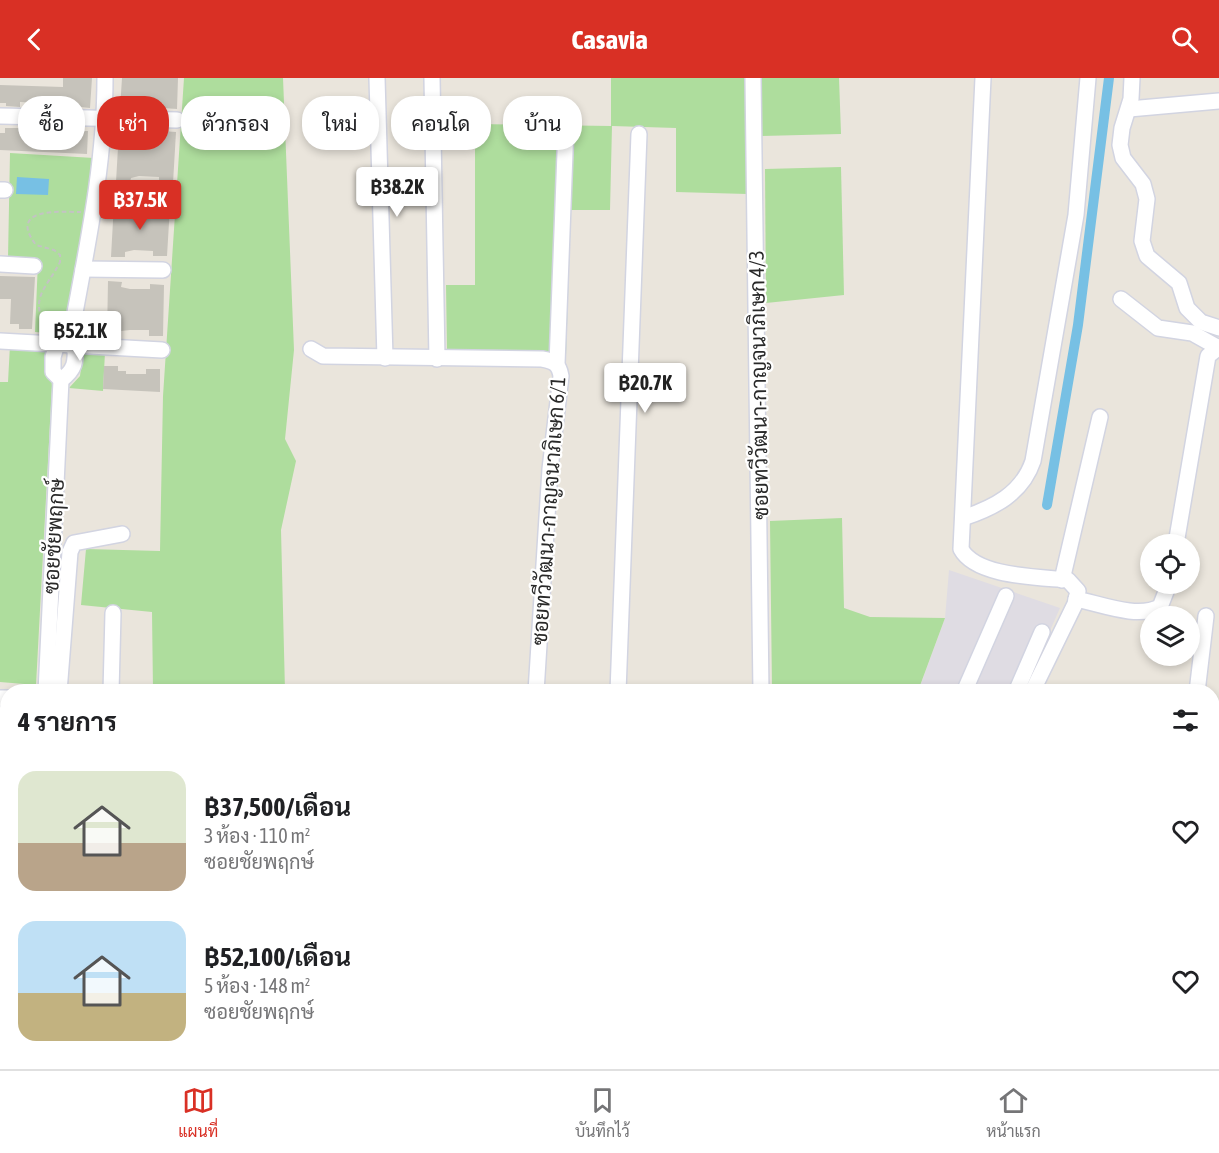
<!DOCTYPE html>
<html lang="th">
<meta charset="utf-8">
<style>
body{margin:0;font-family:"Asap Condensed",Sarabun,sans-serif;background:#f2f2f2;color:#202124;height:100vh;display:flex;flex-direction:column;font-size:22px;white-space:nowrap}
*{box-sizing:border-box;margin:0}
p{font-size:20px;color:#757577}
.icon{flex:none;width:33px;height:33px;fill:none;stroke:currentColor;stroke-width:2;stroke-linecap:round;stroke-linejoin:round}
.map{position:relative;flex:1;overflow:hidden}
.drawer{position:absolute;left:0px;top:606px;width:1220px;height:386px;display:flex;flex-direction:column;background:#fff;border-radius:24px 24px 0 0;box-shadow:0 3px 9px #0003}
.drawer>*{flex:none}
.top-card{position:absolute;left:18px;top:18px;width:600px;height:54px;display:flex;gap:12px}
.fabs{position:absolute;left:1140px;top:456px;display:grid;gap:12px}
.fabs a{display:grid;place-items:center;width:60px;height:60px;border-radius:50%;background:#fff;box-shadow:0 3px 9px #0003;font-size:30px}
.price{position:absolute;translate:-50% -51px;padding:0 14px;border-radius:6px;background:#fff;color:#222;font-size:20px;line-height:39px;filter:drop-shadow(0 2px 3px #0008)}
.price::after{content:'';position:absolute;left:50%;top:36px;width:18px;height:14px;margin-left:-9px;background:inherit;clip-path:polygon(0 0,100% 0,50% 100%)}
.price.active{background:#d93025;color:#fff}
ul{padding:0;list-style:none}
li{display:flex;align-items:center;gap:18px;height:150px;padding:0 18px}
li span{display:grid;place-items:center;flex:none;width:168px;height:120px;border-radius:18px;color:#555}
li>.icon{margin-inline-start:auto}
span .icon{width:72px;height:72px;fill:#fffc;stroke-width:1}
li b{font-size:26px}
h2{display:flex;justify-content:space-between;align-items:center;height:72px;padding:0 18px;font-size:26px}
.chip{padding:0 21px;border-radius:24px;background:#fff;box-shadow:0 3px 9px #0003;font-size:21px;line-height:54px}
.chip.active{background:#d93025;color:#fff}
header{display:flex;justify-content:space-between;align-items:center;height:78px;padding:0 18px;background:#d93025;color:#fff;font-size:27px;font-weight:700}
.dock{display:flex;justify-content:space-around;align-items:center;height:84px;border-top:2px solid #e0e0e0;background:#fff;font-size:16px;color:#757577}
.dock a{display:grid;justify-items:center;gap:3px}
.dock .active{color:#d93025}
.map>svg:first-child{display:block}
</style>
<header><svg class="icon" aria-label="back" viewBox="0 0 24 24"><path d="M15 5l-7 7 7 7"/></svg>Casavia<svg class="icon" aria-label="search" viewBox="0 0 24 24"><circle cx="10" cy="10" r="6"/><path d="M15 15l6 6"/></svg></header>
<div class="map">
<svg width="1219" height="991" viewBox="0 0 1219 991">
<rect width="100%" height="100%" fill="#eae5dc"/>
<polygon fill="#dfdce3" points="949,492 1060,530 1023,613 918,614 945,540"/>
<g fill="#aedd9d">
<polygon points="184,0 283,0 294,272 285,361 296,383 281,452 285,613 153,613 152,534 81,527 86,471 160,473 163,318"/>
<polygon points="611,0 746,0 747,116 676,114 676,50 612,48 610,132 571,132 566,277 447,271 446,207 475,207 475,46 611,48"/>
<polygon points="762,0 839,0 841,56 762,58"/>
<polygon points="10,75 94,80 66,248 61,256 35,254 38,183 8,180"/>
<polygon points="841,89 844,217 766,225 765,91"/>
<polygon points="10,267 49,274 52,308 36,607 0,604 0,304 8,304"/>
<polygon points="83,274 105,274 103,313 69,310 80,298"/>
<polygon points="842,440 844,530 870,539 945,540 918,613 772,613 770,443"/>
<polygon points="0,634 8,635 7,787 0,786"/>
<rect x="303" y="984" width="157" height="7"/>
</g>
<polygon fill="#77c0e4" points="17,99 49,101 48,117 16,116"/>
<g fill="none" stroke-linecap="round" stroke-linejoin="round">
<polyline stroke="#77c0e4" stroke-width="10" points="1047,427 1078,247 1109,0"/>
</g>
<g fill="#c6c3bb">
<polygon points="63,0 92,0 90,30 54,26 54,29 40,29 40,25 20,24 20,29 6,28 6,25 0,25 0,7 63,9"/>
<polygon points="122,0 178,0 177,31 163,30 163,25 143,24 135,26 134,31 120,31"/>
<polygon points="5,50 19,50 19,56 39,56 39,51 54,52 53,57 74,58 74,53 88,53 87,76 0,72 0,55 5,55"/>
<polygon points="119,52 133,52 133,58 162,58 162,53 176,54 173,105 159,104 159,99 139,98 131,100 130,104 116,104"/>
<polygon points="114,125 128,125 128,130 136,133 156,133 156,128 170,128 167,178 153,178 153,173 134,172 125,174 125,179 111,179"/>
<polygon points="0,198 35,199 32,251 19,251 19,246 10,246 11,221 0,221"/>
<polygon points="108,203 122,204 121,209 130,211 150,211 150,206 164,207 163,258 149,258 149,252 130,252 121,253 121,258 107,258"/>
<polygon points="104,288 118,288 118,293 126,293 126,296 146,296 146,291 160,291 160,314 103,311"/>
</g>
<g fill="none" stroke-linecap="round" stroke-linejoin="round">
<defs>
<g id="minor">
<polyline points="377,0 385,280"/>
<polyline points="432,0 437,281"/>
<polyline points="753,0 761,614"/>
<path d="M983,0L961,471C976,499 1039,499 1068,502L1078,513L1075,526L1032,614"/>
<polyline points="1132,0 1131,21 1122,50 1120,67 1123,80 1143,106 1147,121 1142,163 1147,178 1179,205 1187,230 1201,244 1219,250"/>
<polyline points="1129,31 1219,23"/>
<polyline points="0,38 177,42"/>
<polyline points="0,112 5,112"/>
<polyline points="97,114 170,114"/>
<polyline points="0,186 34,188"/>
<polyline points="83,191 163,192"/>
<polyline points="1121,221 1158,250 1192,255 1217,269"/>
<polyline points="0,263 162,272"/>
<path d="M69,267C85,178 105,90 105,0"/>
<path d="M311,271L323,278L542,281C554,283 559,286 561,298L550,391L536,614"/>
<polyline points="557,286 566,48"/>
<path d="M61,302C75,292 76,284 75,267"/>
<path d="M963,440C993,430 1022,416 1033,383L1076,137L1088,0"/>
<polyline points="1176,466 1208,278 1219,269"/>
<polyline points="1062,502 1100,339"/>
<path d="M1076,521C1101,526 1137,541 1160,529L1169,506"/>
<polyline points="46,614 61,302 53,294 53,279 57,266"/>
<polyline points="59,614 70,474 74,465 122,456"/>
<polyline points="111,614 113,535"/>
<polyline points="618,614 639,56"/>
<polyline points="964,614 1006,518"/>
<polyline points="1016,614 1042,554"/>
<polyline points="1197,614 1206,538"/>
<polyline points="0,620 8,620"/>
<polyline points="1212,697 1219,697"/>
<polyline points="706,984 707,991"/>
<polyline points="1012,991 1013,984"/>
<polyline points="1092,991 1092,984"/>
</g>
</defs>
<use href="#minor" stroke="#d2d4e1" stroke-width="18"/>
<g stroke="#c3c3c3" stroke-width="2" stroke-dasharray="4.5 3" stroke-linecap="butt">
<path d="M49,254C27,220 46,212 60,184V177L54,172L36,167C7,129 60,134 81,134"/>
<polyline points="569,984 570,991"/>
</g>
<use href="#minor" stroke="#fff" stroke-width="15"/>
</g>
<g text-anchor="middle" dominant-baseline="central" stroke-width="4.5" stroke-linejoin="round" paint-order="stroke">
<g font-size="21" fill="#292929" stroke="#fff">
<text transform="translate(758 307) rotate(-91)">ซอยทวีวัฒนา-กาญจนาภิเษก 4/3</text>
<text transform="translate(548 433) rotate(-86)">ซอยทวีวัฒนา-กาญจนาภิเษก 6/1</text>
<text transform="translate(53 458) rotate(-87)">ซอยชัยพฤกษ์</text>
</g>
</g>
</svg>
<div class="fabs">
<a><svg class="icon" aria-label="locate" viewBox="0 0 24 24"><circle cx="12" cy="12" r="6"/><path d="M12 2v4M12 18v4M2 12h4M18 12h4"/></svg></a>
<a><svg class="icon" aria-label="layers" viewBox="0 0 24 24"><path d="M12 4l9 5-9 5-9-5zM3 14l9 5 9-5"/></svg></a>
</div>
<b class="price" style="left:397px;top:140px">฿38.2K</b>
<b class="price active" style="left:140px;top:153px">฿37.5K</b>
<b class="price" style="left:80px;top:284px">฿52.1K</b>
<b class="price" style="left:645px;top:336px">฿20.7K</b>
<div class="top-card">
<a class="chip">ซื้อ</a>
<a class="chip active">เช่า</a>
<a class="chip">ตัวกรอง</a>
<a class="chip">ใหม่</a>
<a class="chip">คอนโด</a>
<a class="chip">บ้าน</a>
</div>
<section class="drawer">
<h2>4 รายการ<svg class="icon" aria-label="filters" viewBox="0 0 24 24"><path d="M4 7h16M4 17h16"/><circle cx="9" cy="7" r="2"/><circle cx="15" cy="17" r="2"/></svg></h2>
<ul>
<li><span style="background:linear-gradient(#dfe7d0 60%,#b9a48a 0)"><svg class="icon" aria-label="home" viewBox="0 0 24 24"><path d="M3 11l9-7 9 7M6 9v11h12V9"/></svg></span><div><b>฿37,500/เดือน</b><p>3 ห้อง · 110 m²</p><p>ซอยชัยพฤกษ์</p></div><svg class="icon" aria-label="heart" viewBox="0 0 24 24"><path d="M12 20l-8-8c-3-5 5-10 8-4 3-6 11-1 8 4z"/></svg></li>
<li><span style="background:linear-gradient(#bfe0f5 60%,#c2b280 0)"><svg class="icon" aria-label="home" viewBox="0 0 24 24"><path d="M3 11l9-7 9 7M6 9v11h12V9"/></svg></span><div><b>฿52,100/เดือน</b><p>5 ห้อง · 148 m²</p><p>ซอยชัยพฤกษ์</p></div><svg class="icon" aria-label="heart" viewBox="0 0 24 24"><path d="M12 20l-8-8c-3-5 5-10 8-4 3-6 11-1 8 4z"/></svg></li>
</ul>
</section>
</div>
<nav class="dock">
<a class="active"><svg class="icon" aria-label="map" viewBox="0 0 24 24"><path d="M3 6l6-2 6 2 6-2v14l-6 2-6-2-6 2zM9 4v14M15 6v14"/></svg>แผนที่</a>
<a><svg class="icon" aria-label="saved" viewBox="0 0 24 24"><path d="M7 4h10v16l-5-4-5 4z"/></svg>บันทึกไว้</a>
<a><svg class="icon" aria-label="home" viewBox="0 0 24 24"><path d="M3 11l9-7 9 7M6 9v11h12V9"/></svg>หน้าแรก</a>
</nav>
